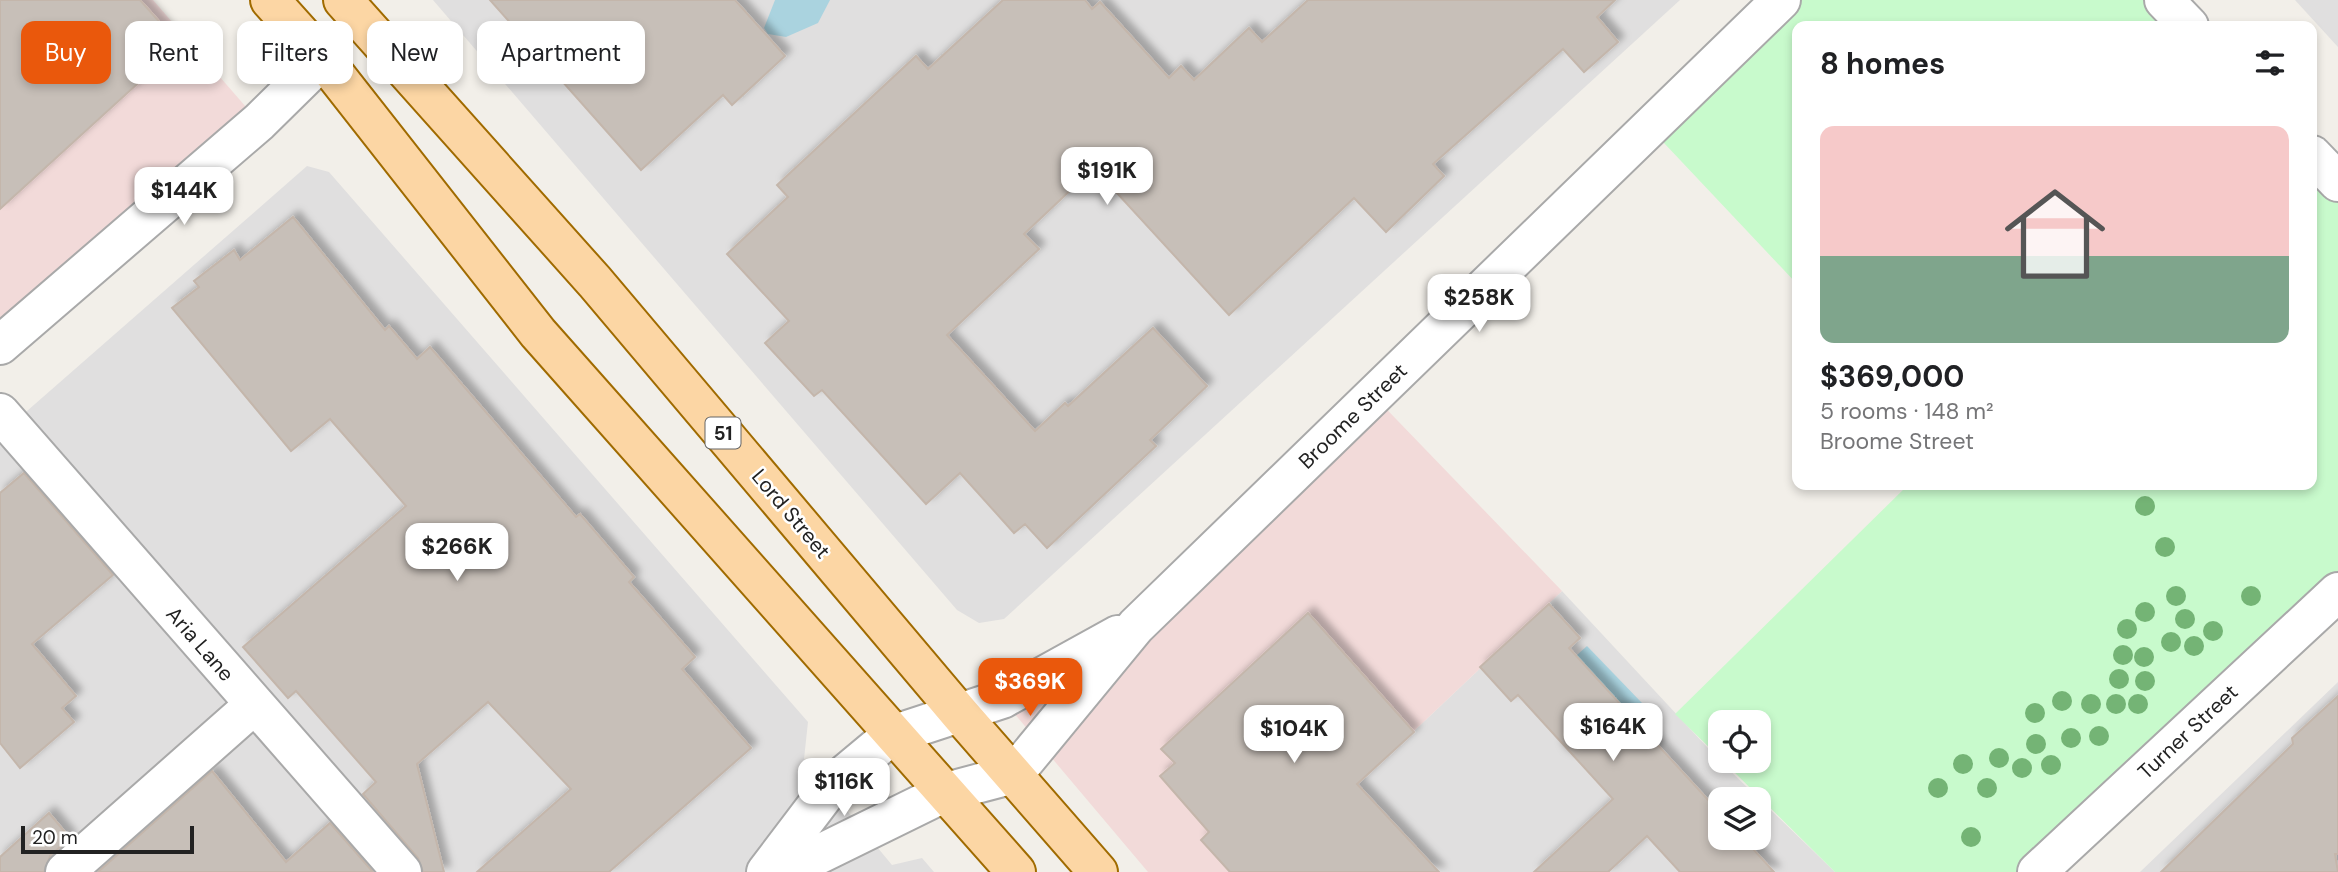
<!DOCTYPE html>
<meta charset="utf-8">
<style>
body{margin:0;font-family:"DM Sans",sans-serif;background:#f6f6f6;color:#202124;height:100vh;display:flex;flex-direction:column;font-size:26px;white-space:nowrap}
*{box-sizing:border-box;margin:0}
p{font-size:23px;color:#757577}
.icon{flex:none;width:38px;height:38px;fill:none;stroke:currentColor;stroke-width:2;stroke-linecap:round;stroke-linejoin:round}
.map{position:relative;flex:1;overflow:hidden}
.drawer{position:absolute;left:1792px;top:21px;width:525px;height:469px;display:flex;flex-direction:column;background:#fff;border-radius:14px;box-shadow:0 4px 10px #0003}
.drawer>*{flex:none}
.hud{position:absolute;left:21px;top:21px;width:665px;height:63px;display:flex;gap:14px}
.fabs{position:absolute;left:1708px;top:710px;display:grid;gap:14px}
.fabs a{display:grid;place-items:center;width:63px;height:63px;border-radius:14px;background:#fff;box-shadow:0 4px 10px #0003;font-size:35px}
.scale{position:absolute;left:21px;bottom:18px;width:173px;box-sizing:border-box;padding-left:7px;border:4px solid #222;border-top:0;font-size:19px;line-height:24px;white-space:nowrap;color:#222;-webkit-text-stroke:5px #fff;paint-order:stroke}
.price{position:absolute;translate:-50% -60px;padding:0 16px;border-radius:14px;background:#fff;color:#222;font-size:23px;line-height:46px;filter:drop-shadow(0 2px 4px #0008)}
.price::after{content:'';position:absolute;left:50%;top:42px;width:21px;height:16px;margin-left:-10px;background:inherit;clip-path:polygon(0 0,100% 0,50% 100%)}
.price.current{background:#ea580c;color:#fff}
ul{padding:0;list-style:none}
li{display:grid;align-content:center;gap:14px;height:371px;padding:0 28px}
li span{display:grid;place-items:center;height:217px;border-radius:14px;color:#555}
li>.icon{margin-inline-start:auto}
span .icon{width:126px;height:126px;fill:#fffc;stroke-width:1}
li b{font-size:30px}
h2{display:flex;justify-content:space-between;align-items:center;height:84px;padding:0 28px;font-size:30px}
.pill{padding:0 24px;border-radius:14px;background:#fff;box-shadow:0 4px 10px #0003;font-size:24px;line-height:63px}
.pill.current{background:#ea580c;color:#fff}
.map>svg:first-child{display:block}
</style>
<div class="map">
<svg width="2338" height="872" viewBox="0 0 2338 872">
<defs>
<filter id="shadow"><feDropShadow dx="6" dy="-6" stdDeviation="3.5" flood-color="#0004"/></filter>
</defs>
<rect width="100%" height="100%" fill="#f2efe9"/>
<g fill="#e0dfdf" fill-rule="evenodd">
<polygon points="433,0 1680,0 1004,619 979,623 957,610"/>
<polygon points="2295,0 2338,0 2338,47"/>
<polygon points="307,166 329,172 808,722 804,759 892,865 922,858 934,872 0,872 0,413 11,425"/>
<path d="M1562,591L1720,761L1835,872H1265ZM1720,800H1759V838H1720Z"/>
<polygon points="2338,682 2338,872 2140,872"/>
</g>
<g fill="#f2dad9">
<polygon points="0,0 153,0 259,122 0,345"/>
<polygon points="1369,391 1562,591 1265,872 1148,872 1002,699 1136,626"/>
</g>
<g fill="#c8facc">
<polygon points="1781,0 2164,0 2189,26 1797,26 1797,284 1648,126"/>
<polygon points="2312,155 2338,182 2338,592 2037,872 1835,872 1723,761 1759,761 1759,723 1720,723 1720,758 1675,714 1908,485 2312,485"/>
</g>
<g fill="#aad3df">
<polygon points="775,0 830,0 818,23 786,37 768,34 764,28"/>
<polygon points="1587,646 1642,703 1621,723 1566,665"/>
</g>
<g fill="#c7bfb8" stroke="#c4b6ab" stroke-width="2" filter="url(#shadow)">
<polygon points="0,0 140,0 180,45 0,209"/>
<polygon points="490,0 735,0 785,56 732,105 723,95 641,170"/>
<polygon points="1003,0 1085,0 1092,9 1100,2 1169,78 1181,66 1194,80 1249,28 1262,42 1308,0 1615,0 1597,17 1618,42 1584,72 1563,49 1433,164 1444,176 1386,232 1354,198 1229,315 1094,168 1024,234 1039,249 947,335 1035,431 1065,403 1068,406 1153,328 1207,386 1150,440 1156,446 1047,548 1025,524 1014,533 960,473 926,504 822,390 814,396 765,343 789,321 727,254 788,197 777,185 846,121 916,56 928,69"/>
<polygon points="293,217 385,330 389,326 417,359 430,347 576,517 580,514 634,577 629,582 695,657 682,669 751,748 609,872 477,872 571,789 488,702 417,764 444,872 423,872 418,858 363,794 376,782 296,691 288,698 243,647 406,506 330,419 291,451 172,308 199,287 194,281 234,250 240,260"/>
<polygon points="24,473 113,575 32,644 76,696 62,708 74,722 20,768 0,743 0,493"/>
<polygon points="1549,604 1580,638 1569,648 1720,813 1720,838 1743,838 1774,872 1680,872 1647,836 1608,872 1534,872 1613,799 1518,695 1511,701 1480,667"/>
<polygon points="1308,613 1414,732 1357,784 1439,872 1230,872 1201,840 1209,832 1160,776 1175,763 1161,749"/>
<polygon points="2338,696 2338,854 2335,854 2338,872 2161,872 2293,744 2292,738"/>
<polygon points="212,771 286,862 330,823 373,872 98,872"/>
<polygon points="49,813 70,838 50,856 44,872 0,872 0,857"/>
</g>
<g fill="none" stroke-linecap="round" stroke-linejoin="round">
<defs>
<g id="minor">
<polyline points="2164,0 2189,26"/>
<polyline points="2312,155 2338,182"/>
<polyline points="0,345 259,122 323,59"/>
<polyline points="0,413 402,872"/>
<polyline points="65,872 254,705"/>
<polyline points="766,872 832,785 892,735 1002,699 1118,635"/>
<polyline points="783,872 946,792 1014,774 1136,626 1781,0"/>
<polyline points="2037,872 2338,592"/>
</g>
<g id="major">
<polyline points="270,0 323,59 538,333 1016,872"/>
<polyline points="343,0 595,282 960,714 1098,872"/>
</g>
</defs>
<use href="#minor" stroke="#a9a9a9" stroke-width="42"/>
<use href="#major" stroke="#a06b00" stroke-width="42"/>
<use href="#minor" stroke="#fff" stroke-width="38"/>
<use href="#major" stroke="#fcd6a4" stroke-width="38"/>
</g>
<g fill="#74b475">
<circle cx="2145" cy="506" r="10"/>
<circle cx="2165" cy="547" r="10"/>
<circle cx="2176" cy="596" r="10"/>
<circle cx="2251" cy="596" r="10"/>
<circle cx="2145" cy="612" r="10"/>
<circle cx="2185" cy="619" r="10"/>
<circle cx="2127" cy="629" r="10"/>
<circle cx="2213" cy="631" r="10"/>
<circle cx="2171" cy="642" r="10"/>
<circle cx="2194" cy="646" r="10"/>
<circle cx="2123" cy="655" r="10"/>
<circle cx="2144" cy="657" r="10"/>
<circle cx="2119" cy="679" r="10"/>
<circle cx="2145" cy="681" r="10"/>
<circle cx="2062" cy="701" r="10"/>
<circle cx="2091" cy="704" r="10"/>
<circle cx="2116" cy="704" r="10"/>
<circle cx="2138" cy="704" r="10"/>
<circle cx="2035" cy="713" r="10"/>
<circle cx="2099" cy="736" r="10"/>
<circle cx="2071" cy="738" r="10"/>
<circle cx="2036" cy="744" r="10"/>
<circle cx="1999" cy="758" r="10"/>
<circle cx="1963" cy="764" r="10"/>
<circle cx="2051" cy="765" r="10"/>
<circle cx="2022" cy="768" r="10"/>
<circle cx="1938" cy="788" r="10"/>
<circle cx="1987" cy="788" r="10"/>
<circle cx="1971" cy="837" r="10"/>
</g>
<g text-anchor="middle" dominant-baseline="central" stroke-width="5" stroke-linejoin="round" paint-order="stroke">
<rect fill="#fff" stroke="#646464" stroke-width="2" x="705.5" y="417.5" width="35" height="31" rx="5"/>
<g font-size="19" font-weight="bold" fill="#222">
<text x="723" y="433">51</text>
</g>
<g font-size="21" fill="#222" stroke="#fff">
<text transform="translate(1353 416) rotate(-44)">Broome Street</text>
<text transform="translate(791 514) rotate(50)">Lord Street</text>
<text transform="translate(200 644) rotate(49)">Aria Lane</text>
<text transform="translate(2188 732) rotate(-43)">Turner Street</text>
</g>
</g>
</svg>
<div class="fabs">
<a><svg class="icon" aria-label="locate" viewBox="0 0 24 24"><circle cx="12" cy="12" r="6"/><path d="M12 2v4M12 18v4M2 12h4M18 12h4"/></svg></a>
<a><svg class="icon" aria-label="layers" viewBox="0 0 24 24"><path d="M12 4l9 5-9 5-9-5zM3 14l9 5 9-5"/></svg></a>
</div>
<div class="scale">20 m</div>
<b class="price" style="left:1107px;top:207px">$191K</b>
<b class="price" style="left:184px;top:227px">$144K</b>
<b class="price" style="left:1479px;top:334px">$258K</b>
<b class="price" style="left:457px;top:583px">$266K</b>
<b class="price current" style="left:1030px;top:718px">$369K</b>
<b class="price" style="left:1613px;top:763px">$164K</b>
<b class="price" style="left:1294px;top:765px">$104K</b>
<b class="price" style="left:844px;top:818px">$116K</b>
<div class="hud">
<a class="pill current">Buy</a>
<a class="pill">Rent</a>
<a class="pill">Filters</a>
<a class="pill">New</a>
<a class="pill">Apartment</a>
</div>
<section class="drawer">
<h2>8 homes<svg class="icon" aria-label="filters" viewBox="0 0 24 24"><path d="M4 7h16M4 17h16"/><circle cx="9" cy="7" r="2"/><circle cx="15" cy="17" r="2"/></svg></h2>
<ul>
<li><span style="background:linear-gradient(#f6c9c9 60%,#7fa58c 0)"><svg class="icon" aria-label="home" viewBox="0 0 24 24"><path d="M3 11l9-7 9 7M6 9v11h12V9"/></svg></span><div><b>$369,000</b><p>5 rooms · 148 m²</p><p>Broome Street</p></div></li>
</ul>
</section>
</div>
